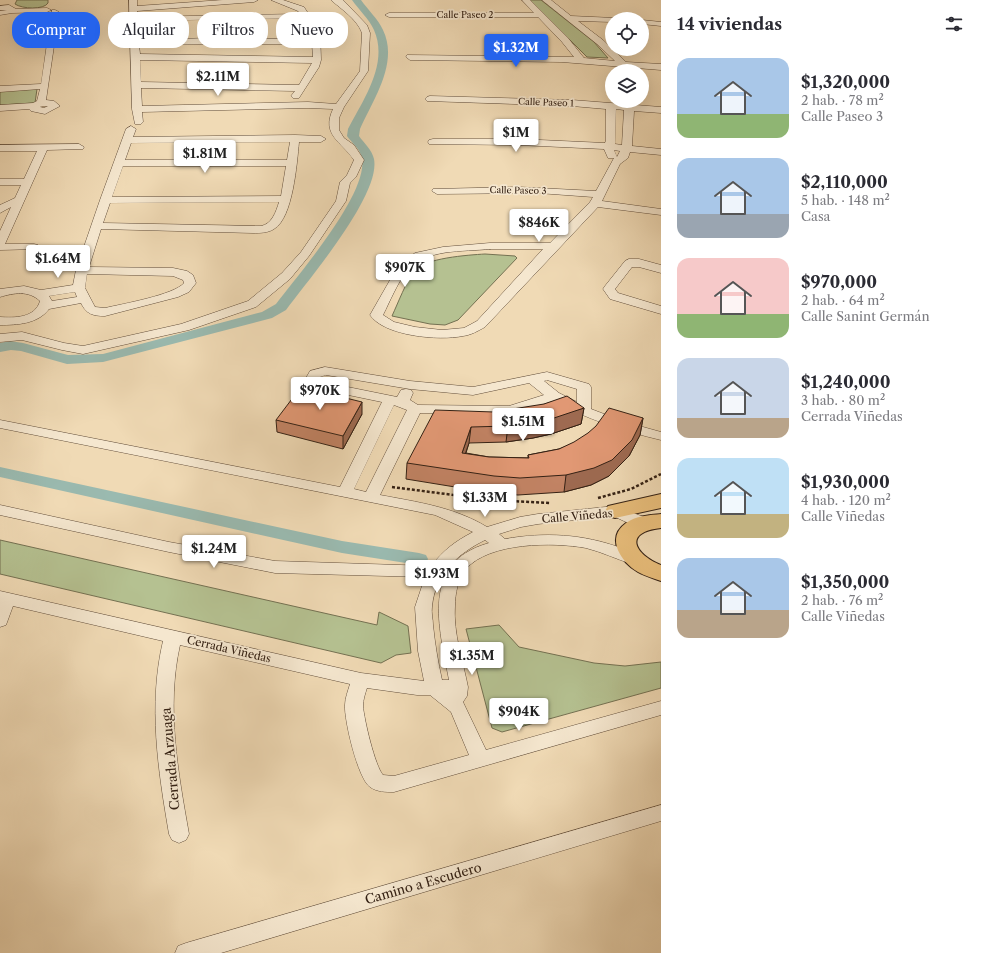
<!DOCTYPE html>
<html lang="es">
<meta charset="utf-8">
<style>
body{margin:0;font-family:"Libre Caslon Text",serif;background:#f2f2f3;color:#2b2b33;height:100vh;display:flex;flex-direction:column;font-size:15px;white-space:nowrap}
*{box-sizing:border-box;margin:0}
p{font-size:13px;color:#7c7c81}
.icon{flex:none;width:22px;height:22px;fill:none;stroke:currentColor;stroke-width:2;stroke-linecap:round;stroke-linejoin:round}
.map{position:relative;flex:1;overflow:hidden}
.sheet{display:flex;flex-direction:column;background:#fff;width:320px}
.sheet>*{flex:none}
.banner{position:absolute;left:12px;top:12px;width:380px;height:36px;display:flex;gap:8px}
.controls{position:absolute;left:605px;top:12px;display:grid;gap:8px}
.controls a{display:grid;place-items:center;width:44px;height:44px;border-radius:50%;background:#fff;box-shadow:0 4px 16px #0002;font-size:20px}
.price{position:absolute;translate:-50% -34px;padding:0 9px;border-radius:4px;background:#fff;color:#222;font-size:13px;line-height:26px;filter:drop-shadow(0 1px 2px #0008)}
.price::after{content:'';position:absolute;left:50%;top:24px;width:12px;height:9px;margin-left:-6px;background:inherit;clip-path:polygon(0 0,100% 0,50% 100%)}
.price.current{background:#2563eb;color:#fff}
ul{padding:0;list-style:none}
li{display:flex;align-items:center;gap:12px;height:100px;padding:0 16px}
li span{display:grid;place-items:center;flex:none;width:112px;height:80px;border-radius:12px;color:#555}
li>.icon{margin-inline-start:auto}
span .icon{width:48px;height:48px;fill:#fffc;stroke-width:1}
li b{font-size:17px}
h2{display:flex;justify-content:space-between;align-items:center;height:48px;padding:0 16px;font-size:17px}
.pill{padding:0 14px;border-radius:16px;background:#fff;box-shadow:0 4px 16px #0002;font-size:14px;line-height:36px}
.pill.current{background:#2563eb;color:#fff}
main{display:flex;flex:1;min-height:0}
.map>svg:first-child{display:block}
</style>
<main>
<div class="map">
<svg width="661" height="953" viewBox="0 0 661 953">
<rect width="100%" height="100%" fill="#f0dab5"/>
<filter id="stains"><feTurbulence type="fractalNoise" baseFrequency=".005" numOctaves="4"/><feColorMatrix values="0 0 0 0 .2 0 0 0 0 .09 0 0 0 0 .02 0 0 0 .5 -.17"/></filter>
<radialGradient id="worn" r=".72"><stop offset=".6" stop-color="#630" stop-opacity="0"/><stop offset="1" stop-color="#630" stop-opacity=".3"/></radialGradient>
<g fill="#b5c191" stroke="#747152">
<path d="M17,0H48V3C44,10 22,9 15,4Z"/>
<polygon points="530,0 541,0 594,42 608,58 587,57"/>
<polygon points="37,89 35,103 0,105 0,91"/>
<path d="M485,254L515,256L517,258L458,320L445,325L430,324L392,316C398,303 406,282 414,271C424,258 468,255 485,254Z"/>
<polygon points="0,540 377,625 379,612 408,626 411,653 396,655 381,663 0,574"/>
<polygon points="499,625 519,647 594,663 625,666 661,662 661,688 502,732 492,728 466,629"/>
</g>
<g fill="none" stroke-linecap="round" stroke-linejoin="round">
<g fill="#9abab0" fill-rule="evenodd">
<path d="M352,0H361C368,10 378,19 383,30C399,63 373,100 360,129L359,136C364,143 372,150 374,159C381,195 308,280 286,310L272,318L103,362L67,364L21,351L11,350L0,352V343L10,341L23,343L68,355L103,354L262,312L276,304C298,275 368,194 362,159C361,150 352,143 347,136L348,129C363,100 389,64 374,30C369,19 359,10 352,0Z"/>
<polygon points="0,467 342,541 419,553 426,555 428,559 426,563 419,565 342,553 0,477"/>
</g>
<defs>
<g id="minor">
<path d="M129,0H137V6L223,0H258L254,2L137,11L138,17L300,14L298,11L271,0H283L304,7L320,32L321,60L319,67L299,98H293L291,96L295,91L141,88L142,106L308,102L336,104L360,71L362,33C357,19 341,9 331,0H343L367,25L370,33L368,71L344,107L339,118V130L344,138L354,145L364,160L356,177L350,183L346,201L309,256L290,279L256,307L189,330L83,354L62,350L22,340L0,342V334L22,332L64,343L83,346L181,324L248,301L282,273L301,252L336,201L340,182L347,175L354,160C341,141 321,135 333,109L308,108L142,112L143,122L141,124H135L132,109ZM303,18L312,32V39L212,38L139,40L138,21ZM212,44H312L313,57L140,54L139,45ZM140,60L312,63L299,85L141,82Z"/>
<polygon points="522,0 530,0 568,38 584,58 615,61 597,44 542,0 551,0 571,16 615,18 612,19 612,22 578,21 603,40 626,62 661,64 661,70 562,62 410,60 406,57 407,55 574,57 562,42 538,17 389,17 385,15 389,13 534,13"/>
<polygon points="9,5 16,9 47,8 51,10 47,12 12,13 0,15 0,11 7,10 0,10 0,6"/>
<path d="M52,10H55L59,12L46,100L54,101L60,106L45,114L31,111L29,109L0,111V105L33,103L37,101L40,89L0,92V86L41,84ZM42,106H48L44,108L40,107Z"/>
<polygon points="642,20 661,22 661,26 642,24"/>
<path d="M430,96L572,100L661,107V113L634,111L632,146L661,149V155L630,152L628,158L620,164L602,201L661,209V215L598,207L485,327C478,331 471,335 463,336C439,341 384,336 370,315L398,266L415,253L443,247L490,243H550L590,202L593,197L538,193L437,194L432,191L433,189L518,187L596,191L614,158H608L604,149L518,145L429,144L428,142L429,140L433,139H518L605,143L606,140V109L572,106L427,101L425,99L427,97ZM616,109L624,110L622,145L615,144ZM614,150L620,151L617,157ZM490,249H543L477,321L464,328L442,330L415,327L394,322L383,315C390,301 397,284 406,272C425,248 463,252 490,249Z"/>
<path d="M131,126L136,129L133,137L295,135L321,136L326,139L321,142H299C297,163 293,218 274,229C268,233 260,233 253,233L101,229L89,267L173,268L187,271L193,275L196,283L189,292L178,297L105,316C93,316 86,314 81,303L49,309C38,324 17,325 0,325V317C15,318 35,318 40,301C28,290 14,293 0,297V289L24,286L41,290L73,285L76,270L100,200L126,129ZM290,142L287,160H125L131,143ZM123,166H286L281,196L112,197ZM279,202C276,212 272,224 261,226L103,223L110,203ZM87,274L173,276L183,280L184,283C174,295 122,304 105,308L95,307L85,288ZM75,292L77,297L52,301L49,296Z"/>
<polygon points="79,144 84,147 83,149 47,150 5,244 34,244 38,245 40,247 38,249 0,250 0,231 11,207 0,213 0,205 15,198 21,185 0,185 0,179 24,179 37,151 0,151 0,145"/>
<polygon points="629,259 639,259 661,265 661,273 639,267 632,267 615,289 618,293 661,306 661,314 610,299 603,289 605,286 625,261"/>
<path d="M325,367L410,381L473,387L547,372L589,384L591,387V409L625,422L661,432V440C623,431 587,419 553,401L510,414L420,413L380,495C417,502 454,507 487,527L520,517L538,514L615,506L649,519L651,523L649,527L643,528L637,527L613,516L538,524L521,527L499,534L505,539C545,532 583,534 621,548C628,550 636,552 640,558L638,562L632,564C616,559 602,552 586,548C554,542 489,542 466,569C458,578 455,594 455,606C453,633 463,661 468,687L467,696L463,702L486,750L661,701V715L394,792C386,792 377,792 370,787C358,779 344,720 345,705C345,698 348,691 350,684L180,645C166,707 178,772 189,834L186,840L179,843L172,840L169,834C158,770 148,705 163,641L13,606L6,625L0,627V591L361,673L424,681L418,651L415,607L425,577L275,573L169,552L0,515V505L169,542L275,561L431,566C444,550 454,542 473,532L435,515L0,428V420L340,487L382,402L305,386L303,383L310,371ZM326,375L410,389L473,395L529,383L544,395L509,406L418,405L410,400L413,393L411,390L406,389L401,390L397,397L318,381L320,377ZM547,380L577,389V402L559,393L544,381ZM394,405L407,410L366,492L354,489ZM485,540L489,543C420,562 439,627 449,680H442C438,662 435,644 433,625C433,619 431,613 432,607C435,574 457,554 485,540ZM367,688L417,695H430L451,712L469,755L394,776L383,775C375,766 364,719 363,706C363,700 365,694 367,688Z"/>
<polygon points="661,805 661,821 221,953 175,953 178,946 186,943"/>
</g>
<g id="major">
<polygon points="661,494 661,508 615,518 608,516 605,511 608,506"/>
<path d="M661,514V528C623,532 634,554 661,565V581C653,578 645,576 638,572C621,562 605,538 626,523C635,516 650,515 661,514Z"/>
</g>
</defs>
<use href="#minor" stroke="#634f3c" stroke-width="1"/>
<use href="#major" stroke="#342114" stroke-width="2"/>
<g stroke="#342114" stroke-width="2.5" stroke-dasharray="3 2" stroke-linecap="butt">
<polyline points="392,487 492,500 550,503"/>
<polyline points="598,498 631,489 661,474"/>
</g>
<use href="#minor" fill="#f5e7cf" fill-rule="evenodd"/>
<use href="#major" fill="#e8bd7a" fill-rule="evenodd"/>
</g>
<g fill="#c28364" stroke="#342114">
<polygon points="584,408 581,424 551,434 533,438 506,442 469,443 466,453 489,457 528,458 528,455 559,449 643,418 640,435 629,456 609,476 591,485 564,492 518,495 492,493 406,479 407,463 494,412"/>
<polygon points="362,414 343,449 277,432 276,420"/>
</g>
<g fill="#9e6a51" stroke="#342114">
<polygon points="362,402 362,414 343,449 343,436"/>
<polygon points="584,408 581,424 551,434 533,438 506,442 508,426"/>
<polygon points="643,418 640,435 629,456 609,476 591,485 564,492 566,475"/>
<polygon points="471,427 469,443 460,469 462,453"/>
</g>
<g fill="#e19874" stroke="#342114">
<polygon points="301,387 362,402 343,436 276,420"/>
<polygon points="567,396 584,408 554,418 535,422 508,426 471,427 462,453 489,457 529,458 528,455 559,449 574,442 588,433 596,426 609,408 643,418 632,440 612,460 594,468 566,475 520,478 494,476 407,463 435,410 494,412 544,404"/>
</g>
<g text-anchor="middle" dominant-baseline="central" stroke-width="3.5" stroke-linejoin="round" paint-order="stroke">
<g font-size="9" fill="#342114" stroke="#f5e7cf">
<text x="465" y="14">Calle Paseo 2</text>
<text transform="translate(546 102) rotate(2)">Calle Paseo 1</text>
<text transform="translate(518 190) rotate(1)">Calle Paseo 3</text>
</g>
<g font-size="11" fill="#342114" stroke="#f5e7cf">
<text transform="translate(577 516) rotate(-5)">Calle Viñedas</text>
<text transform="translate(229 649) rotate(13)">Cerrada Viñedas</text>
</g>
<g font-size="13" fill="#342114" stroke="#f5e7cf">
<text transform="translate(170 759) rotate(-95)">Cerrada Arzuaga</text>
<text transform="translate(423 883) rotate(-16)">Camino a Escudero</text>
</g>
</g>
<rect width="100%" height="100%" filter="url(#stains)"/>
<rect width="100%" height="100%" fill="url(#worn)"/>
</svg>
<div class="controls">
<a><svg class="icon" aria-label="locate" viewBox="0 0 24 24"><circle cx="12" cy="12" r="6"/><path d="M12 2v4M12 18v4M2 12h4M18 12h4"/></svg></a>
<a><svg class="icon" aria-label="layers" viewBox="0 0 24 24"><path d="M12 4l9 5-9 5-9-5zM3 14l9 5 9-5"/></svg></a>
</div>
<b class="price current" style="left:516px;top:68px">$1.32M</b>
<b class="price" style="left:218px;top:97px">$2.11M</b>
<b class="price" style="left:516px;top:153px">$1M</b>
<b class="price" style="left:205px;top:174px">$1.81M</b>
<b class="price" style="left:539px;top:243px">$846K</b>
<b class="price" style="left:58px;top:279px">$1.64M</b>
<b class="price" style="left:405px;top:288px">$907K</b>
<b class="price" style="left:320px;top:411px">$970K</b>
<b class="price" style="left:523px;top:442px">$1.51M</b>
<b class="price" style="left:485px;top:518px">$1.33M</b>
<b class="price" style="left:214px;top:569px">$1.24M</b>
<b class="price" style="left:437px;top:594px">$1.93M</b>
<b class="price" style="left:472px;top:676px">$1.35M</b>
<b class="price" style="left:519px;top:732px">$904K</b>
<div class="banner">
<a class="pill current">Comprar</a>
<a class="pill">Alquilar</a>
<a class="pill">Filtros</a>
<a class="pill">Nuevo</a>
</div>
</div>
<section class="sheet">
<h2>14 viviendas<svg class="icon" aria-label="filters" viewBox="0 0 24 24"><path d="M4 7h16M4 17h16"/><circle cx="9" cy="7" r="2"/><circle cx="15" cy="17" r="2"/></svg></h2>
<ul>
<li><span style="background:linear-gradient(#a9c7e8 70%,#8fb573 0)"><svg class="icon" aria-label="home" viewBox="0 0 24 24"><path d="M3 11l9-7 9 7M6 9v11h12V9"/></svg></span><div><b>$1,320,000</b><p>2 hab. · 78 m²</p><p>Calle Paseo 3</p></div></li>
<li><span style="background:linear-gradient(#a9c7e8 70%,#9aa5b1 0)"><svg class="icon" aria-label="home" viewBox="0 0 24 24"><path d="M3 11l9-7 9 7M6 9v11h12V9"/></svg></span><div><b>$2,110,000</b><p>5 hab. · 148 m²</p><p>Casa</p></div></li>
<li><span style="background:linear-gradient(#f6c9c9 70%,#8fb573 0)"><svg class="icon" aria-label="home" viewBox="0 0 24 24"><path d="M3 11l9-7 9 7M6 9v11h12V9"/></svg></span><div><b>$970,000</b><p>2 hab. · 64 m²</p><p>Calle Sanint Germán</p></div></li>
<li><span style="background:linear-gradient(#c9d6e8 75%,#b9a48a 0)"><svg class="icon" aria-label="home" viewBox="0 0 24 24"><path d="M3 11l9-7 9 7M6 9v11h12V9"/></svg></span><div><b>$1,240,000</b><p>3 hab. · 80 m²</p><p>Cerrada Viñedas</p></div></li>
<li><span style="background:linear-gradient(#bfe0f5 70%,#c2b280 0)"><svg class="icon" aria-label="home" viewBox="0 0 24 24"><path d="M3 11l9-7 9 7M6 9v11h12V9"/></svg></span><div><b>$1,930,000</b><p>4 hab. · 120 m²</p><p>Calle Viñedas</p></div></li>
<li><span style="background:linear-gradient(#a9c7e8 65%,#b9a48a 0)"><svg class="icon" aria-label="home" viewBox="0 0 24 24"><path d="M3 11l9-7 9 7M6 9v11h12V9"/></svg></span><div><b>$1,350,000</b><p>2 hab. · 76 m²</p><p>Calle Viñedas</p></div></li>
</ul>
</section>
</main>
